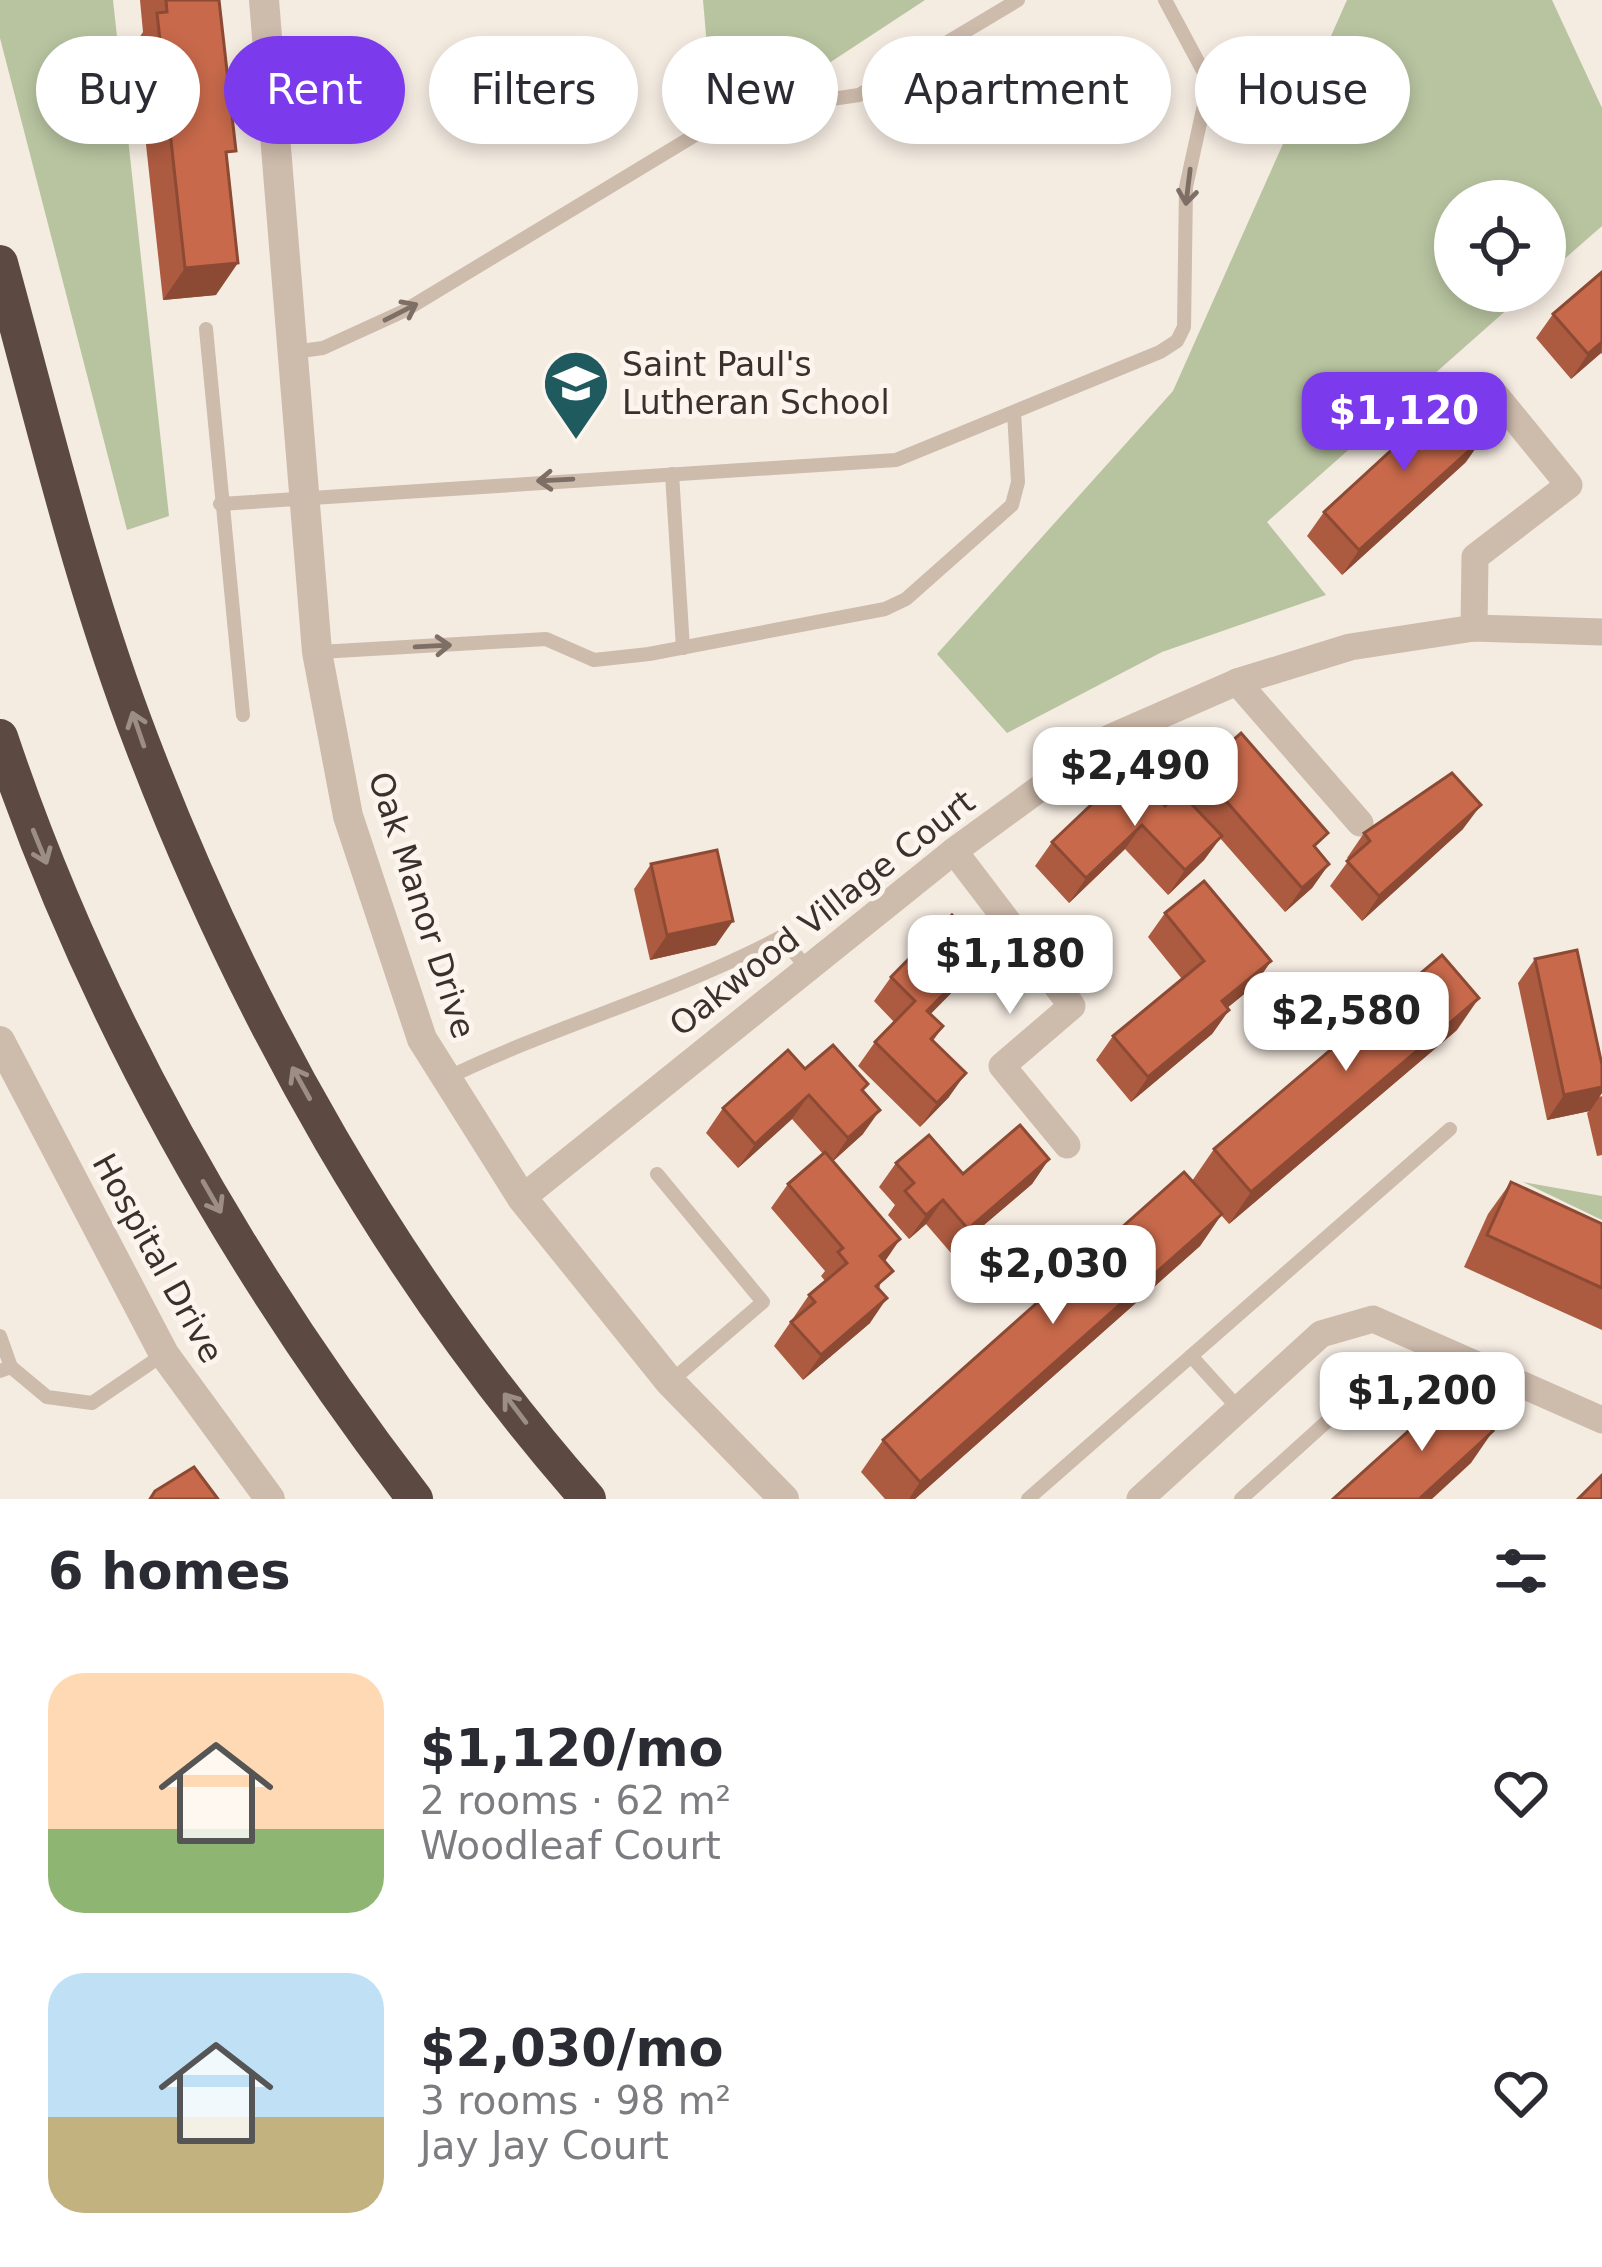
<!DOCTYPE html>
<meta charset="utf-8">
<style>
body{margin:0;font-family:"DejaVu Sans",sans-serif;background:#f2f2f3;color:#2b2b33;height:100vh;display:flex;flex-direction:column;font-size:45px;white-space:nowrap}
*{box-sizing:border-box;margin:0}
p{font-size:39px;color:#7c7c81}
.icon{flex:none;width:66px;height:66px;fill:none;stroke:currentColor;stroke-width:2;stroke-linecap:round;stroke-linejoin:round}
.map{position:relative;height:1499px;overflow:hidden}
.panel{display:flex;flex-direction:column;background:#fff;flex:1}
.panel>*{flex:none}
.banner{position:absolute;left:36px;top:36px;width:1530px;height:108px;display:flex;gap:24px}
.controls{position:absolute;left:1434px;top:180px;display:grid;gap:24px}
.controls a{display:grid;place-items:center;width:132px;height:132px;border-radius:50%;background:#fff;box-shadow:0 6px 18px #0003;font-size:60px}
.price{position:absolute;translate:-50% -102px;padding:0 27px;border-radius:24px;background:#fff;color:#222;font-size:39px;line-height:78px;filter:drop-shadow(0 3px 6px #0008)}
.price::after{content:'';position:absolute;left:50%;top:72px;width:36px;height:27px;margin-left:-18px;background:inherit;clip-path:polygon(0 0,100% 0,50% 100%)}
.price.selected{background:#7c3aed;color:#fff}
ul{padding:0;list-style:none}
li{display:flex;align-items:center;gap:36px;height:300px;padding:0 48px}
li span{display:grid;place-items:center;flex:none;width:336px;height:240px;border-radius:36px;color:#555}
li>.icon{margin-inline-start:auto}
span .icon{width:144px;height:144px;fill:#fffc;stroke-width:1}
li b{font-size:51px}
h2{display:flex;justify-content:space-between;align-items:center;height:144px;padding:0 48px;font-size:51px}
.pill{padding:0 42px;border-radius:54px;background:#fff;box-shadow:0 6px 18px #0003;font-size:42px;line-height:108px}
.pill.selected{background:#7c3aed;color:#fff}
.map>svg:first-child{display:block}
</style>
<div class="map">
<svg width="1602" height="1499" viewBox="0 0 1602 1499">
<rect width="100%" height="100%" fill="#f4ebe1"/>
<g fill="#b8c4a0">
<polygon points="0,0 113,0 169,516 127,530 0,38"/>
<polygon points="703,0 925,0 782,94 710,81"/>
<polygon points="1347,0 1552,0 1602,108 1602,226 1545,276 1545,201 1455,201 1455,291 1528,291 1267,522 1326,595 1162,652 1007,733 937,654 1173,391"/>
<polygon points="1523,1182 1602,1196 1602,1220"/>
</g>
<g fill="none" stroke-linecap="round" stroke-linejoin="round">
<g stroke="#cdbbac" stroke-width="14">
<polyline points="206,329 243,715"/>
<polyline points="293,352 323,348 404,311 730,114 859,95 1018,0"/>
<polyline points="672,474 683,648"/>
<polyline points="220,504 896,460 1160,352 1177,341 1184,327 1186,187 1209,82 1165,0"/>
<polyline points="319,652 546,639 594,660 649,654 885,609 906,599 1012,505 1018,482 1014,412"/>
<path d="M447,1078C556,1025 673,994 781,937L808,969"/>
<polyline points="657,1174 763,1302 670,1382"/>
<polyline points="0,1336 11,1367"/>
<polyline points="1191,1356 1239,1409"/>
<polyline points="0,1371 11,1367 47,1397 92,1403 164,1354"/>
<polyline points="1028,1499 1450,1129"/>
<polyline points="1241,1499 1354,1397"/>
</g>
<g stroke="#cdbbac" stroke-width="27">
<polyline points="1474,628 1475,557 1569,485 1493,392"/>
<polyline points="1237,682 1360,823"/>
<polyline points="954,851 1072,1006 1002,1066 1067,1145"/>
<polyline points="522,1198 954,851 1109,738 1237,682 1350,647 1474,628 1602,632"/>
<polyline points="1140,1499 1321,1334 1373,1319 1602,1420"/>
</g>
<g stroke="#cdbbac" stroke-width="30">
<polyline points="264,0 317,652 348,816 422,1039 522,1198 670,1382 784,1499"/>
<polyline points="0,1041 164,1354 270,1499"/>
</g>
<g stroke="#5c4a42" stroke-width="36">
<path d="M0,263C44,423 82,587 142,743C246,1015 395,1280 588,1499"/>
<path d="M0,737C92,1012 239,1270 415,1499"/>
</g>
</g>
<g fill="#ac5a40">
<polygon points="140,0 219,0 227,164 216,295 163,300 135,44 143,32"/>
<polygon points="1602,272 1602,354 1601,353 1571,379 1536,338 1553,314"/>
<polygon points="1466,462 1342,575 1307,536 1324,512"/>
<polygon points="1199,770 1317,849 1329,864 1312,888 1285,912 1220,838 1204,860 1168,895 1125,849 1069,903 1035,866 1052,842 1136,801 1165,806 1182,794"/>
<polygon points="1463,829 1362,921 1330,886 1349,860 1347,858 1364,833"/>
<polygon points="651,864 716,945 650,960 634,889"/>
<polygon points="1165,913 1271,961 1254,986 1227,1008 1229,1010 1212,1034 1131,1102 1096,1060 1113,1036 1182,979 1148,937"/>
<polygon points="1535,959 1602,1093 1599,1097 1602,1096 1602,1155 1597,1156 1587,1113 1589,1111 1547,1120 1518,983"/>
<polygon points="970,974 930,1014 943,1026 933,1041 949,1097 920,1127 858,1066 875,1042 894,1022 874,1001 891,977"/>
<polygon points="1457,1030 1229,1224 1221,1215 1200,1246 915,1499 885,1499 861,1472 883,1440 1192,1181 1214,1149"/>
<polygon points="805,1069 863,1092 863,1134 833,1161 900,1239 885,1261 879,1290 870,1323 803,1380 774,1346 809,1295 825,1281 821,1276 825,1271 771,1208 788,1184 823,1154 792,1119 738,1168 706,1133 723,1108"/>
<polygon points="1049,1159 1032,1184 951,1253 926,1224 909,1239 888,1215 895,1205 879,1187 896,1163 963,1174"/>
<polygon points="1511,1182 1602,1224 1602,1330 1464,1267 1488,1214"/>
</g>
<g fill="#8c4a34">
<polygon points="238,263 216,295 163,300 185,268"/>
<polygon points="1602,342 1601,353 1571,379 1588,354"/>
<polygon points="1483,438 1466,462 1342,575 1359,550"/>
<polygon points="1481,805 1463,829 1362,921 1379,896"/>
<polygon points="1142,825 1125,849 1069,903 1086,878"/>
<polygon points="1222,836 1204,860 1168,895 1185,870"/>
<polygon points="1329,864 1312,888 1285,912 1302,888"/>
<polygon points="733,921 716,945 650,960 667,935"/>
<polygon points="987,950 970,974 910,1035 927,1011"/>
<polygon points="1271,961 1254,986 1205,1026 1222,1001"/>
<polygon points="1479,998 1457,1030 1229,1224 1251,1192"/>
<polygon points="1229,1010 1212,1034 1131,1102 1148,1077"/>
<polygon points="966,1073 949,1097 920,1127 937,1103"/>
<polygon points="1602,1087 1602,1093 1590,1111 1547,1120 1564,1095"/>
<polygon points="809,1095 792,1119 738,1168 755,1144"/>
<polygon points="880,1110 863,1134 831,1163 848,1138"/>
<polygon points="1049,1159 1032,1184 951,1253 968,1229"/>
<polygon points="943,1200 926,1224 909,1239 926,1215"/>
<polygon points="1222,1214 1200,1246 915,1499 909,1499 920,1482"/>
<polygon points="900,1239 883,1264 880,1256"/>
<polygon points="887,1298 870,1323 803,1380 821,1355"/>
<polygon points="1493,1431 1471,1463 1432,1499 1419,1499"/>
</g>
<g fill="#c8694b" stroke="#8c4a34" stroke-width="3">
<polygon points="166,0 219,0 236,151 226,152 238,263 185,268 157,13 167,12"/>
<polygon points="1602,272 1602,342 1588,354 1553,314"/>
<polygon points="1447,399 1483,438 1359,550 1324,512"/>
<polygon points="1241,733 1328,833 1314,846 1329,864 1302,888 1199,770"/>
<polygon points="1452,773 1481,805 1379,896 1347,861 1370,841 1364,833"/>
<polygon points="1116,781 1136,801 1149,789 1165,806 1180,792 1222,836 1185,870 1142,825 1086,878 1052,842"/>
<polygon points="717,850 733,921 667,935 651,864"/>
<polygon points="1204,881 1271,961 1222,1001 1229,1010 1148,1077 1113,1036 1204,961 1165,913"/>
<polygon points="952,915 987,950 927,1011 943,1026 931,1039 966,1073 937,1103 875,1042 915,1001 891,977"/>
<polygon points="1577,950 1602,1065 1602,1087 1564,1095 1535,959"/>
<polygon points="1442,955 1479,998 1251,1192 1214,1149"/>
<polygon points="833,1045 868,1084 862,1090 880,1110 848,1138 809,1095 755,1144 723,1108 788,1050 805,1069"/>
<polygon points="1020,1125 1049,1159 968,1229 943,1200 926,1215 905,1191 914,1183 896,1163 929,1135 963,1174"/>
<polygon points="825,1152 900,1239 880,1256 893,1271 876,1286 887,1298 821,1355 791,1322 815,1302 809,1295 847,1263 838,1252 843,1248 788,1184"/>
<polygon points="1184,1172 1222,1214 920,1482 883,1440"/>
<polygon points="1511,1182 1602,1224 1602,1288 1487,1235"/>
<polygon points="1455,1389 1493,1431 1419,1499 1333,1499"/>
<polygon points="194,1467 218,1499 150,1499 155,1491"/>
<polygon points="1602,1475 1602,1499 1578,1499"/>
</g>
<defs><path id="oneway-shaft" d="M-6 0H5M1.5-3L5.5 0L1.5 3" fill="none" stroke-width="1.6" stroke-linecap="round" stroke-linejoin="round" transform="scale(3)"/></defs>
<g stroke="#7d6f65">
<use href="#oneway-shaft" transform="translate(1188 187) rotate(97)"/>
<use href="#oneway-shaft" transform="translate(401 312) rotate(-27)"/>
<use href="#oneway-shaft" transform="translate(555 480) rotate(177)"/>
<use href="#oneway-shaft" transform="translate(433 646) rotate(-3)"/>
</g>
<g stroke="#9c8e87">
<use href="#oneway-shaft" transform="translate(138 729) rotate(-109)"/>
<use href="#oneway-shaft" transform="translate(40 847) rotate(68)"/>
<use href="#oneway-shaft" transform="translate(301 1083) rotate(-119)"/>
<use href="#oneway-shaft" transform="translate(212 1197) rotate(60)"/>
<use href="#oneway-shaft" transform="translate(515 1408) rotate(-127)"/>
</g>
<defs>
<symbol id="school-pin" viewBox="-11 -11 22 30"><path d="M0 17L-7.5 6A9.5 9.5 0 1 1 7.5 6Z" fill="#1f5a5e" stroke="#fbf5ee"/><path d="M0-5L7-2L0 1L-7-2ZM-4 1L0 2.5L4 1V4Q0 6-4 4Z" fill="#fff"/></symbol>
</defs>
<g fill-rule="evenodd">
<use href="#school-pin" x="538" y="345" width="76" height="104"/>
</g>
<g text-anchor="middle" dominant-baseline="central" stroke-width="10" stroke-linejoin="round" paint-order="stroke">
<g font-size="33" fill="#3b302b" stroke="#fbf5ee" text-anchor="start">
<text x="622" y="364">Saint Paul's<tspan x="622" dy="38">Lutheran School</tspan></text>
</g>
<g font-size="33" fill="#3b302b" stroke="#fbf5ee">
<text transform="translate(422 905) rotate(72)">Oak Manor Drive</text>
<text transform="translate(822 913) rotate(-38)">Oakwood Village Court</text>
<text transform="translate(158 1258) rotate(61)">Hospital Drive</text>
</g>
</g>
</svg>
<div class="controls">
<a><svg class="icon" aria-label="locate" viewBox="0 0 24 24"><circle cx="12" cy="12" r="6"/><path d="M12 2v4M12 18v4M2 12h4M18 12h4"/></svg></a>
</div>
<b class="price selected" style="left:1404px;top:474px">$1,120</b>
<b class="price" style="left:1135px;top:829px">$2,490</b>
<b class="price" style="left:1010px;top:1017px">$1,180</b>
<b class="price" style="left:1346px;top:1074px">$2,580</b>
<b class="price" style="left:1053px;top:1327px">$2,030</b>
<b class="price" style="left:1422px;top:1454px">$1,200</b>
<div class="banner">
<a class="pill">Buy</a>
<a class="pill selected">Rent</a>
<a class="pill">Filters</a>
<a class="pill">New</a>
<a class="pill">Apartment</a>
<a class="pill">House</a>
</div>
</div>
<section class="panel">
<h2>6 homes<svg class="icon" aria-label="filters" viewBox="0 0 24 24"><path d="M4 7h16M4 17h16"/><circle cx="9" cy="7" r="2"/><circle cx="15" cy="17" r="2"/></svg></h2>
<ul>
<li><span style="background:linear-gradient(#ffd9b3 65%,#8fb573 0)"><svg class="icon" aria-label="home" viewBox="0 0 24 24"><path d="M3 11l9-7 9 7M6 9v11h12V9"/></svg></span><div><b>$1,120/mo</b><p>2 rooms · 62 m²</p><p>Woodleaf Court</p></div><svg class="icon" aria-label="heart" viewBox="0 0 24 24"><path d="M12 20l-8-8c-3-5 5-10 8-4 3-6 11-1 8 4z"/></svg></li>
<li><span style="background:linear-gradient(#bfe0f5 60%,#c2b280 0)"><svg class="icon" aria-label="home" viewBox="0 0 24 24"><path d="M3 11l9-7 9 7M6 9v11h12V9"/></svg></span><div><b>$2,030/mo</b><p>3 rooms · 98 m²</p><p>Jay Jay Court</p></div><svg class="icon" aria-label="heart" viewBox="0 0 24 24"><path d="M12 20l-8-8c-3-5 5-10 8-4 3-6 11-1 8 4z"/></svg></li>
</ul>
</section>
